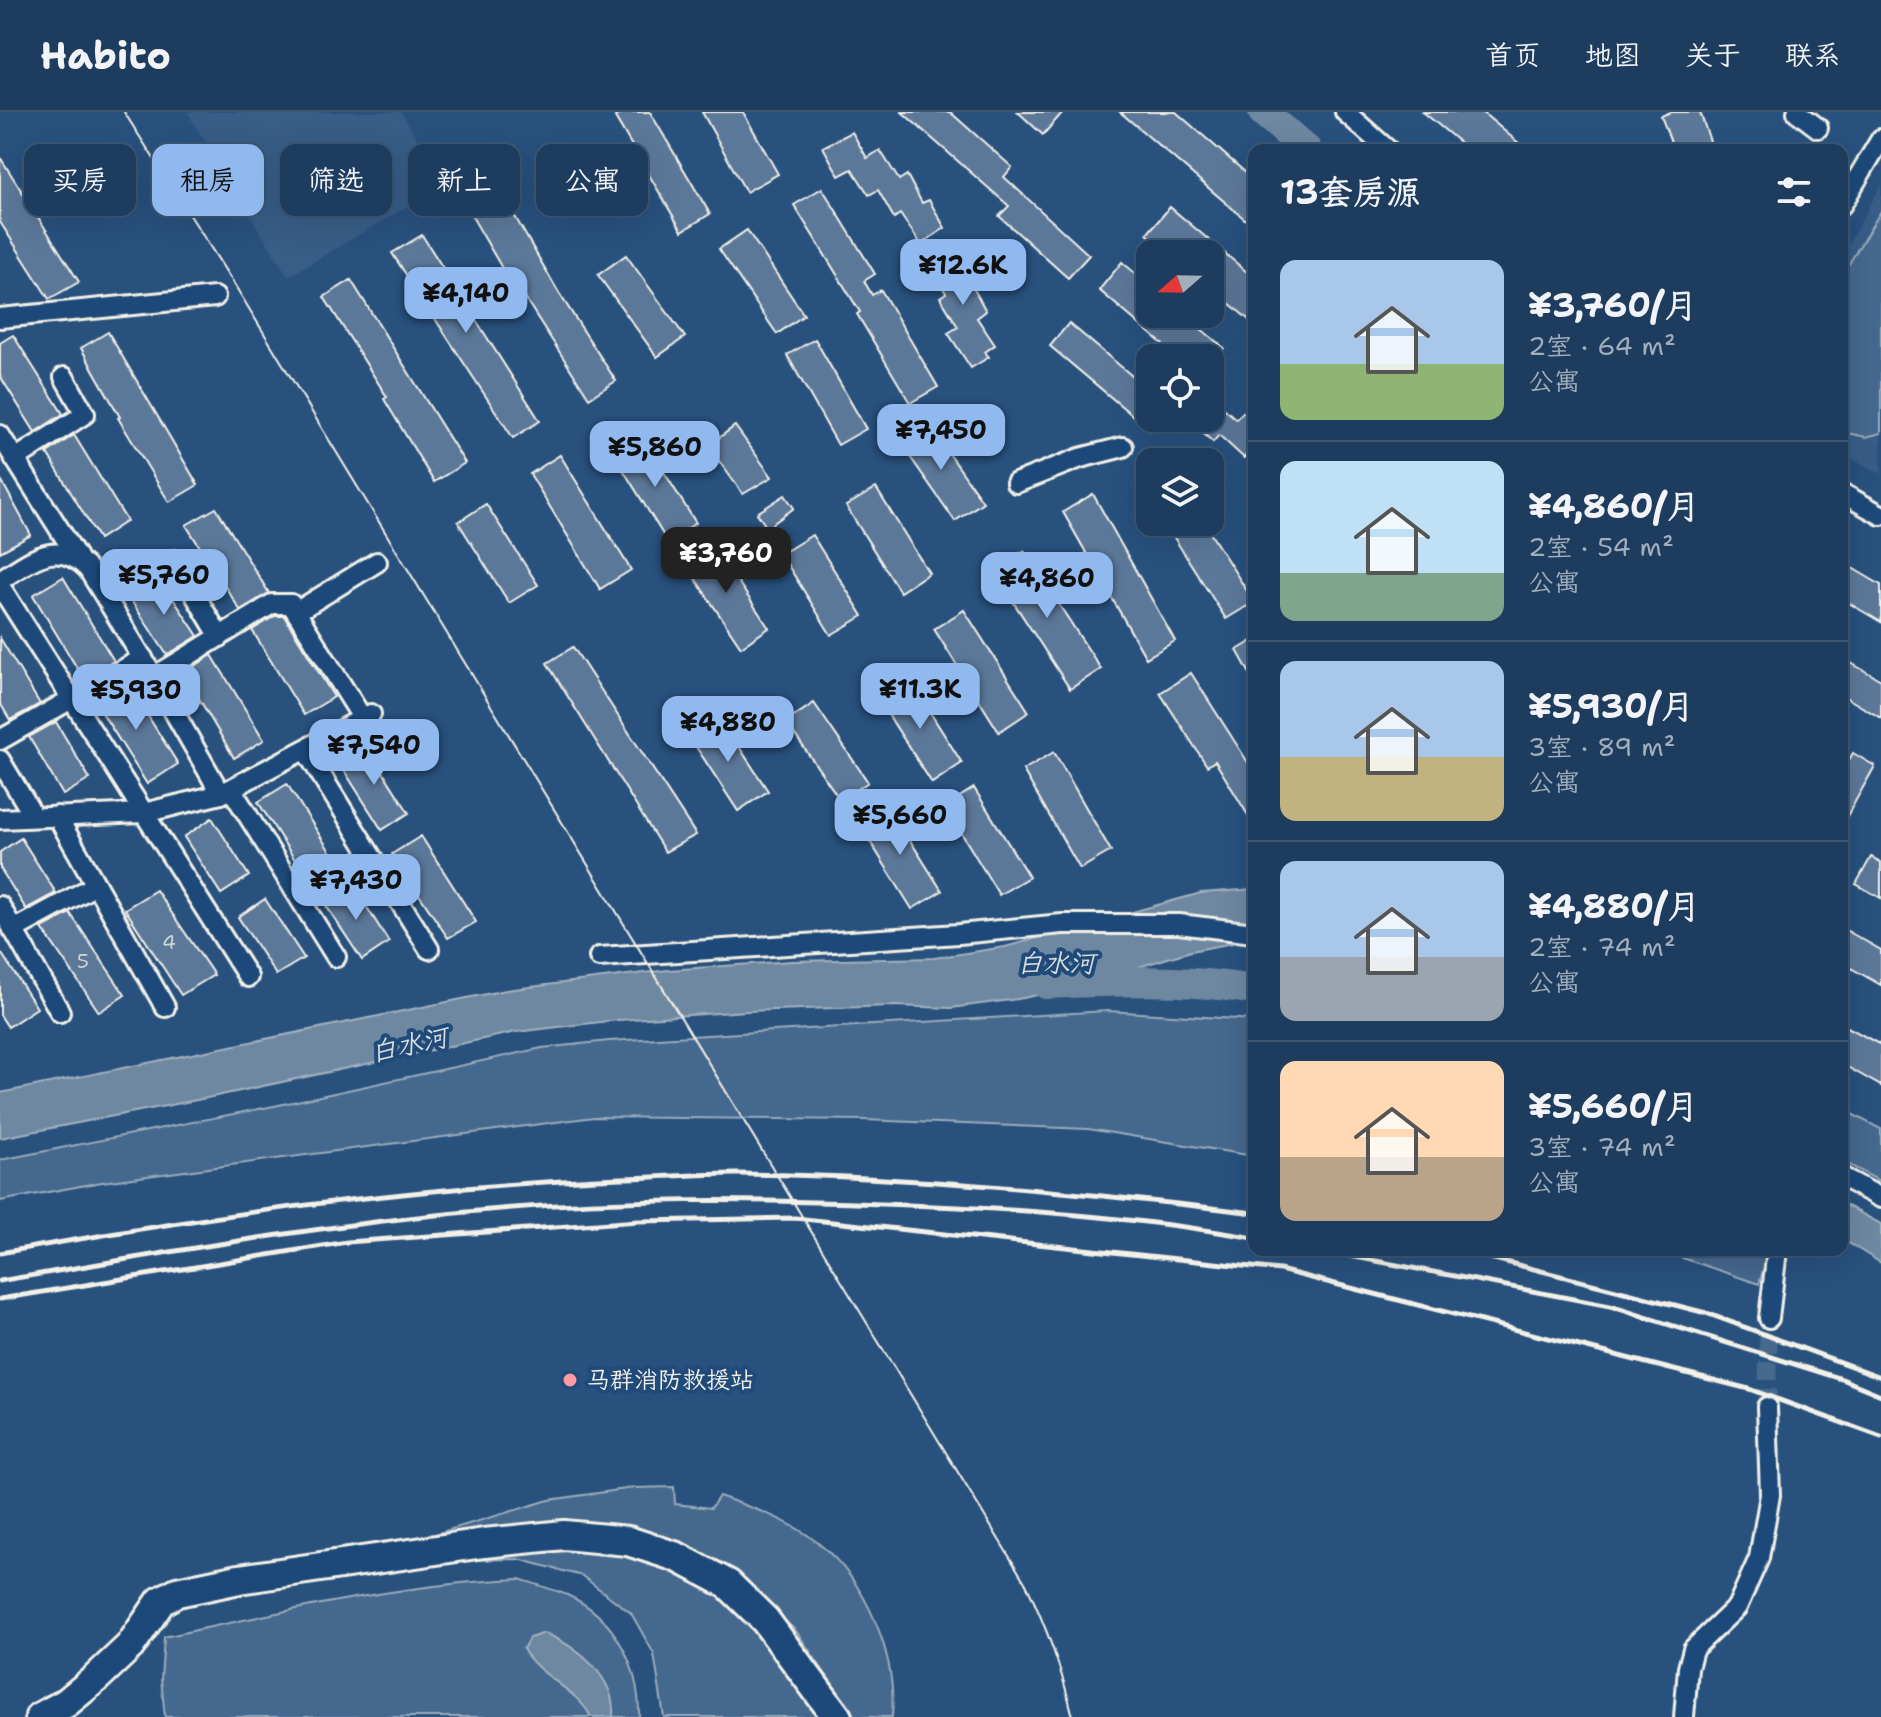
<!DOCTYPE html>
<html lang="zh">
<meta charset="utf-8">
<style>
body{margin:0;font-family:"Shantell Sans","LXGW WenKai TC",sans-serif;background:#264464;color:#f1f3f6;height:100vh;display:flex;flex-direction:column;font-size:30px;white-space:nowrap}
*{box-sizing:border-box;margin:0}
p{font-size:26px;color:#a1aebc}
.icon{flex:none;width:44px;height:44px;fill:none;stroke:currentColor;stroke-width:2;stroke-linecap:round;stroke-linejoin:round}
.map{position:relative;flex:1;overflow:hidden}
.side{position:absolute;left:1248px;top:32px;width:600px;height:1112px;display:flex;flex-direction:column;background:#1e3d5e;border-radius:16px;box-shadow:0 8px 32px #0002,0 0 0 2px #3c5673}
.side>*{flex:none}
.top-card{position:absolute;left:24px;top:32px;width:760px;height:72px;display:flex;gap:16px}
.needle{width:52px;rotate:250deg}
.buttons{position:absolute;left:1136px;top:128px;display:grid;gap:16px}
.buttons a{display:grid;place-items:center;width:88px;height:88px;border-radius:16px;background:#1e3d5e;box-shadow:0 8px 32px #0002,0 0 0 2px #3c5673;font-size:40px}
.price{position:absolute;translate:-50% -68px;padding:0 18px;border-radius:16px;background:#90b9f0;color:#111;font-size:26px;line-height:52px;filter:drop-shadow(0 2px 4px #0008)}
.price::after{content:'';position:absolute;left:50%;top:48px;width:24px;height:18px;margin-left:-12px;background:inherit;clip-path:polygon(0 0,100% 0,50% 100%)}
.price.on{background:#222;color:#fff}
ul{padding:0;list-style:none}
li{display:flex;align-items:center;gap:24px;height:200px;padding:0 32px}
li+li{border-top:2px solid #3c5673}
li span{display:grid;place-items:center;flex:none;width:224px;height:160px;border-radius:16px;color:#555}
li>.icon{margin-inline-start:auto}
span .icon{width:96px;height:96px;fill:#fffc;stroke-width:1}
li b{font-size:34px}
h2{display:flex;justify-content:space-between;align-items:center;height:96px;padding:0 32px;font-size:34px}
.tag{padding:0 28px;border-radius:16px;background:#1e3d5e;box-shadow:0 8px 32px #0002,0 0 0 2px #3c5673;font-size:28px;line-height:72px}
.tag.on{background:#90b9f0;color:#111}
header{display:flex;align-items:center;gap:48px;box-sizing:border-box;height:112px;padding:0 40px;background:#1e3d5e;border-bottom:2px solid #3c5673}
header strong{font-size:38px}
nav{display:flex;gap:44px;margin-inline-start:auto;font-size:28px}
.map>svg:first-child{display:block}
</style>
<header>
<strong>Habito</strong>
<nav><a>首页</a><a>地图</a><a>关于</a><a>联系</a></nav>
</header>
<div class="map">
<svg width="1881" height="1605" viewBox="0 0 1881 1605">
<rect width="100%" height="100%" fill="#28517e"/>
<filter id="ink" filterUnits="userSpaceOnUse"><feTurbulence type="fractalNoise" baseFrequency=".0125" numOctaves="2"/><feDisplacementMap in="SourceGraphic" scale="16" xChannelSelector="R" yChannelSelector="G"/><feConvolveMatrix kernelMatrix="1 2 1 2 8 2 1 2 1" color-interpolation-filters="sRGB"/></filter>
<g filter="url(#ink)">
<g fill="#375d86">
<polygon points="187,0 401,0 445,72 288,165"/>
<polygon points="1881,73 1881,362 1842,341 1842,144"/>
</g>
<g fill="#45688e" stroke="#9cacbb" stroke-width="2">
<polygon points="1881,99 1881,321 1866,325 1842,320 1842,163"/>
<polygon points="1107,899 1254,908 1254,1044 1088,1017 863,1008 594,1005 102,1070 0,1089 0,1048 274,994 542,936 609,929"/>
<polygon points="1842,997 1881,1017 1881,1070 1842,1049"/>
<polygon points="1659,1138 1769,1138 1759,1172"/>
<path d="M674,1375L675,1392L711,1396L719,1384C753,1396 790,1408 818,1431C867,1469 897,1544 892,1605H855L796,1519L738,1465L681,1432L616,1413L546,1410L418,1427L549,1388L633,1376Z"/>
<path d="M543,1434C575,1437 611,1436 642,1443C729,1466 772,1538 821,1605H664L654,1542L631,1501L582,1464L518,1447L470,1448L471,1443Z"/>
<path d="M519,1467C535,1472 552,1477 567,1483C615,1504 640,1555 639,1605H165L161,1567L164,1525C282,1500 398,1472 519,1467Z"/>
</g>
<g fill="#6e88a2" stroke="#a4b2be" stroke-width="2">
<polygon points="1254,777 1254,827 1191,839 1066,877 1018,887 951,896 894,894 747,899 618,908 516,920 207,986 0,1026 0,981 506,878 668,858 792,849 934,846 1005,835 1201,781"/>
<polygon points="1842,1091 1881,1112 1881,1151 1842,1127"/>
<path d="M545,1521C579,1536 616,1565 613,1605H591C576,1576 539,1565 523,1537L529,1526Z"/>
</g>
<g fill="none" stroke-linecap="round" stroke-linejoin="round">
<g stroke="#6e88a2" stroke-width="30">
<polyline points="1263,0 1307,38"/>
<path d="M1046,872C1115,869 1186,866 1254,878"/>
</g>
</g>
<g fill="#5b7899" stroke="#f4f1e8" stroke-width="2">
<polygon points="623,0 650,0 710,102 682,119 615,5"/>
<polygon points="702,0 743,0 778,62 746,80"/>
<polygon points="902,0 950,0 1012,55 1004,65 1089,143 1068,166 999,104 1009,94"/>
<polygon points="1018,0 1063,0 1043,23"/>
<polygon points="1120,0 1176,0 1254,68 1254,115"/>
<polygon points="1423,0 1482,0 1527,38 1469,38"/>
<polygon points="1671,0 1700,0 1713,38 1674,38 1661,4"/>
<polygon points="852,20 867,46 880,38 899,68 907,63 922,91 929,88 945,116 921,132 900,102 894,106 878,78 869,83 852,57 839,64 823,35"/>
<polygon points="0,45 79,170 49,187 0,110"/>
<polygon points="822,76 875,162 864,169 872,183 881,178 938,275 910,291 857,202 860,200 794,93"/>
<polygon points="502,82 559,181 616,269 589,286 521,180 517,182 470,101"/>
<polygon points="1170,95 1254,166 1254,212 1210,175 1210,142 1171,142 1147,122"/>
<polygon points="747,118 804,203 777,222 719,137"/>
<polygon points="422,123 540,309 513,326 392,141"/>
<polygon points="963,136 977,164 969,168 986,199 977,206 995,233 985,240 989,245 971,256 948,221 958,215 940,185 946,181 930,153"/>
<polygon points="626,143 685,225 657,245 598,163"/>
<polygon points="1122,150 1150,174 1150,202 1183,202 1224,236 1216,246 1179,246 1099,178"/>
<polygon points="351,168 465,351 434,370 384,287 387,285 324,185"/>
<polygon points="1069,211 1150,279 1150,318 1050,234"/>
<polygon points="108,220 198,373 169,390 118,306 120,305 81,236"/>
<polygon points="13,223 63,302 35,320 0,264 0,231"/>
<polygon points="815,227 866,317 838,333 787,243"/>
<polygon points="1210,284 1236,307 1243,300 1254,309 1254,334 1244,346 1219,323 1213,330 1186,306 1210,306"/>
<polygon points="927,310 983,390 955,409 899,329"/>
<polygon points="735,314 772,365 743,382 708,334"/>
<polygon points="74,323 127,409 99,427 47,341"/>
<polygon points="642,325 696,411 667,429 614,343"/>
<polygon points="560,343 631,458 600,477 530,362"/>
<polygon points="0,366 31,423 0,440"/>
<polygon points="876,376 929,461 900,480 846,394"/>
<polygon points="1093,382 1175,529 1146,546 1063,400"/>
<polygon points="785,383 794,396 767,416 757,401"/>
<polygon points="486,392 538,473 509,491 458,410"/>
<polygon points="216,396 269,481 240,498 186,413"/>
<polygon points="1164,410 1203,410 1254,490 1226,507"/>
<polygon points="812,423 863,504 831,523 781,442"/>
<polygon points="712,431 769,516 741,535 684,450"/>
<polygon points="1024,439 1101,557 1070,577 993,459"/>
<polygon points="1842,450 1881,473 1881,510 1842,487"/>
<polygon points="63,465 114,549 83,566 33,483"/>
<polygon points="160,467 198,524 167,543 130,487"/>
<polygon points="964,498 1029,600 999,620 934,517"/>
<polygon points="275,504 284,504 334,585 304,603 252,518"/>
<polygon points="0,526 40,592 10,608 0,591"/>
<polygon points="1254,528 1254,569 1237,538"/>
<polygon points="573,535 696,723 665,740 547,551"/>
<polygon points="212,543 264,628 234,646 184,561"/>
<polygon points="1842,546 1881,568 1881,606 1842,583"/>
<polygon points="1191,561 1249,652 1254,649 1254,713 1215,649 1207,654 1160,581"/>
<polygon points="909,567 962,651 932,671 878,587"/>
<polygon points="126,569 178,652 147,672 94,588"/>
<polygon points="814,591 868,670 841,689 786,610"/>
<polygon points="719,604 768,679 738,699 689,624"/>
<polygon points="56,610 90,667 63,683 29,625"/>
<polygon points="365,632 409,701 382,718 338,649"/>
<polygon points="1054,640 1111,739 1080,757 1023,658"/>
<polygon points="1853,641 1875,654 1842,713 1842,647 1848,650"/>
<polygon points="287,672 331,741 302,759 258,690"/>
<polygon points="974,676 1029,765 999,783 945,694"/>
<polygon points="887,692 942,779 912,797 858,710"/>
<polygon points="212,706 249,764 221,782 184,725"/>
<polygon points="421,724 476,810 448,826 392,742"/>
<polygon points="21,726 56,781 26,797 0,756 0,740"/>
<polygon points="1871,745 1881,750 1881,786 1856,772"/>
<polygon points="352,772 389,830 362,848 323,789"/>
<polygon points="156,778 214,863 181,883 125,797"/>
<polygon points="265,787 304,846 276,863 238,805"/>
<polygon points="70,801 125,883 99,900 42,816"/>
<polygon points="1842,816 1881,838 1881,873 1842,851"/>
<polygon points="0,839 37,896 8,915 0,903"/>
<polygon points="1842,912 1881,933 1881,974 1842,952"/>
</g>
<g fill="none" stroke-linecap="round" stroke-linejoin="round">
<polyline stroke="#47698e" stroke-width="18" stroke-dasharray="18 9" stroke-linecap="butt" points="1767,1295 1769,1206"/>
<defs>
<g id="minor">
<polyline points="1345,0 1388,38"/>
<polyline points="1797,0 1818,16"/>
<polyline points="1842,92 1881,27"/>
<polyline points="0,206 215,185"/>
<polyline points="64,265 85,302 15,347 77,445"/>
<polyline points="0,323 15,347"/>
<polyline points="1016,371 1080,346 1123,335"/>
<polyline points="1842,381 1881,403"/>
<polyline points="174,448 220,525"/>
<path d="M0,468C31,449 57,425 88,457L154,565L221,682"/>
<polyline points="0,474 248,865"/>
<polyline points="296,500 377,450"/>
<polyline points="154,565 272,492 291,492 363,607"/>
<polyline points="0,628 143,546"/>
<polyline points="306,639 429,837"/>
<polyline points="0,648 34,705"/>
<polyline points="232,678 336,845"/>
<polyline points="57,704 165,895"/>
<polyline points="0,707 144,701 221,682 371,602"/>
<polyline points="0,794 60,900"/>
<polyline points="13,818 96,773"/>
<polyline points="599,845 959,822 1062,812 1179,812 1254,821"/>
<polyline points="1842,1065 1881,1086"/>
<polyline points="1769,1206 1777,1138"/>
<polyline points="1684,1605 1688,1556 1693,1537 1737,1495 1759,1446 1770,1383 1767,1295"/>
</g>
<polyline id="highway" points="40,1605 66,1591 95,1567 130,1534 161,1489 177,1480 239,1467 484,1431 564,1423 628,1429 677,1445 728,1472 765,1508 837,1605"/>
</defs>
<use href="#minor" stroke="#f4f1e8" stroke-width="24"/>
<use href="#highway" stroke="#f4f1e8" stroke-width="34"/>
<use href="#minor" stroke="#1f4a7a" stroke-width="18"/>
<use href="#highway" stroke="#1f4a7a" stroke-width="28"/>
<path stroke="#f4f1e8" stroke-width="2" d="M124,0L234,172L1026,1472C1047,1516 1062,1558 1073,1605"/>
<g stroke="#f4f1e8" stroke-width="5">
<polyline points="1319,1138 1610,1194 1842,1267 1881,1283"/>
<polyline points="1459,1138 1706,1201 1881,1265"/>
<path d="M0,1141C206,1104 413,1074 622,1066C660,1065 698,1062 736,1062C910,1064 1082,1080 1254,1101"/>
<path d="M0,1169C162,1141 325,1112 489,1098C620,1086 751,1087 882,1092C1007,1096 1131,1104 1254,1126"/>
<polyline points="0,1187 347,1130 639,1109 795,1106 1280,1158 1749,1277 1881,1325"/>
</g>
</g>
</g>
<circle fill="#ff9aa2" stroke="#1f4a7a" stroke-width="3" cx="570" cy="1268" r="8"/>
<g text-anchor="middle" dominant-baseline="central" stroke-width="8" stroke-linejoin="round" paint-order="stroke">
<g font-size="20" fill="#ced3d4">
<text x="169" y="830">4</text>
<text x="83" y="849">5</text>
</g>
<g font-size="24" fill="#f4f1e8" stroke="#1f4a7a" text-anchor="start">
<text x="586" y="1268">马群消防救援站</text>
</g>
<g font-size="26" font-style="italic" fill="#d9dcda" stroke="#1f4a7a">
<text x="1056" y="850">白水河</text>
<text transform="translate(409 932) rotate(-12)">白水河</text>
</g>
</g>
</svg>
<div class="buttons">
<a><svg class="needle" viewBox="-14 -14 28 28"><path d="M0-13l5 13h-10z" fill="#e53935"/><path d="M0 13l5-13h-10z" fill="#a1aebc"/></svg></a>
<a><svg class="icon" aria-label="locate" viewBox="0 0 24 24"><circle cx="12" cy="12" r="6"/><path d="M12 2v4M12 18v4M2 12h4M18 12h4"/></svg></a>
<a><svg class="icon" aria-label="layers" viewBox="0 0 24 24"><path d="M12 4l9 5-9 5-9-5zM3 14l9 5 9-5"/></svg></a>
</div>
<b class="price" style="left:963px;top:195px">¥12.6K</b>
<b class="price" style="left:466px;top:223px">¥4,140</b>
<b class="price" style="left:941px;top:360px">¥7,450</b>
<b class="price" style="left:655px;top:377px">¥5,860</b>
<b class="price on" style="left:726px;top:483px">¥3,760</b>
<b class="price" style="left:164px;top:505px">¥5,760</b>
<b class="price" style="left:1047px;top:508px">¥4,860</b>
<b class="price" style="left:920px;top:619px">¥11.3K</b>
<b class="price" style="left:136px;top:620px">¥5,930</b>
<b class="price" style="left:728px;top:652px">¥4,880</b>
<b class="price" style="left:374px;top:675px">¥7,540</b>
<b class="price" style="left:900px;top:745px">¥5,660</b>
<b class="price" style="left:356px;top:810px">¥7,430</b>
<div class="top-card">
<a class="tag">买房</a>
<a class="tag on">租房</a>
<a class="tag">筛选</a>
<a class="tag">新上</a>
<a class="tag">公寓</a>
</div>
<section class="side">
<h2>13套房源<svg class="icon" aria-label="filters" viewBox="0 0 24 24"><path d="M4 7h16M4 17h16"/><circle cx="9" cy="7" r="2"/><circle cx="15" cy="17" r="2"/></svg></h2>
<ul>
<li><span style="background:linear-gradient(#a9c7e8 65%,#8fb573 0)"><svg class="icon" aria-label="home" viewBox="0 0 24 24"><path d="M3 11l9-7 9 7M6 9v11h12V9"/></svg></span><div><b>¥3,760/月</b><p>2室 · 64 m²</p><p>公寓</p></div></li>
<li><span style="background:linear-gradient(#bfe0f5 70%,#7fa58c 0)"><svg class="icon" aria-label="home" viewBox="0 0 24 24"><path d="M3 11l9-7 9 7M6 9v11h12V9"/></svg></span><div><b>¥4,860/月</b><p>2室 · 54 m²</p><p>公寓</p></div></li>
<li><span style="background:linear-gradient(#a9c7e8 60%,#c2b280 0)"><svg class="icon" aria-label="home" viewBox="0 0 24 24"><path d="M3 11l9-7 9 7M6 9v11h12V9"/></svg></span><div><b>¥5,930/月</b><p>3室 · 89 m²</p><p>公寓</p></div></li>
<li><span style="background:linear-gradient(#a9c7e8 60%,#9aa5b1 0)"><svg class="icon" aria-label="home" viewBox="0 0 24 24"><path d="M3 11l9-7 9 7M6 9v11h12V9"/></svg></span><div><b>¥4,880/月</b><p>2室 · 74 m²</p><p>公寓</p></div></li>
<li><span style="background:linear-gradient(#ffd9b3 60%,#b9a48a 0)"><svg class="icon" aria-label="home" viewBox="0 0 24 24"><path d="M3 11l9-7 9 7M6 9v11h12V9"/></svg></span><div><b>¥5,660/月</b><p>3室 · 74 m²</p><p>公寓</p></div></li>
</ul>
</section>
</div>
